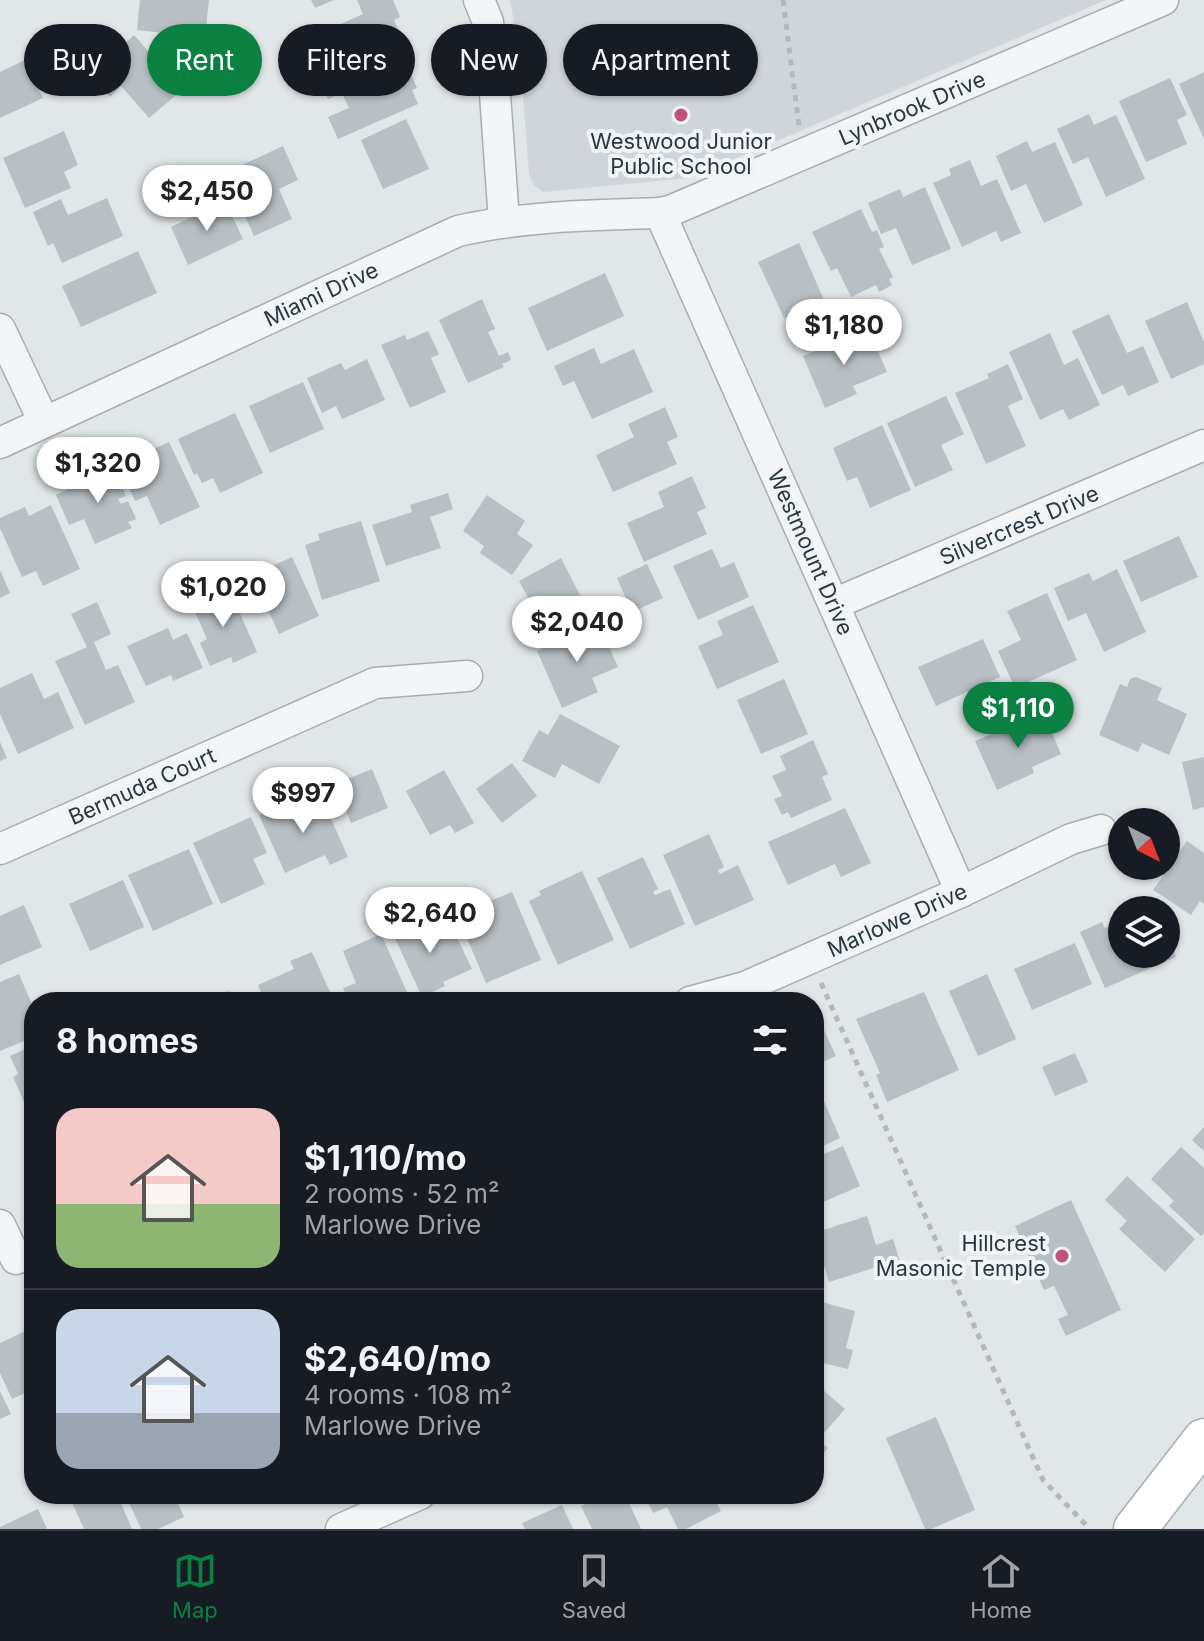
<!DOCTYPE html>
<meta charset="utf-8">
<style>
body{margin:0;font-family:Inter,sans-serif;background:#242831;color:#f1f3f6;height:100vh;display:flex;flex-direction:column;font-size:30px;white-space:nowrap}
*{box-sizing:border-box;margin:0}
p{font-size:26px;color:#9ea1a6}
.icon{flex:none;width:44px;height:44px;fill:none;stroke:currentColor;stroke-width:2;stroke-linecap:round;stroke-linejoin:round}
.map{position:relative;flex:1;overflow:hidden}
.drawer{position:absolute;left:24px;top:992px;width:800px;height:512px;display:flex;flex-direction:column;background:#171b24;border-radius:32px;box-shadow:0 2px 6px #0004}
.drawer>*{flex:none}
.hud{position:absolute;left:24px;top:24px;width:800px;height:72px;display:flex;gap:16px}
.needle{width:52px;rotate:138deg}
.tools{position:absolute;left:1108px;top:808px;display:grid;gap:16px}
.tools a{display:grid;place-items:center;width:72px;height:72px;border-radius:50%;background:#171b24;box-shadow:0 2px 6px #0004;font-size:40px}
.price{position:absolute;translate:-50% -68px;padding:0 18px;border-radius:28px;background:#fff;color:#222;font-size:26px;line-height:52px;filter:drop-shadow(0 2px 4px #0008)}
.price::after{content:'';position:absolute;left:50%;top:48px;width:24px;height:18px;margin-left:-12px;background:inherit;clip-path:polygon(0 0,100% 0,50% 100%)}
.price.active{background:#0b8043;color:#fff}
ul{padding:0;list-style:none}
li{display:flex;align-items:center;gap:24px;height:200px;padding:0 32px}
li+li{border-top:2px solid #363941}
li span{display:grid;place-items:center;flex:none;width:224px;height:160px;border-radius:24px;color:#555}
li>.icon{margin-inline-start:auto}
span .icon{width:96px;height:96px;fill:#fffc;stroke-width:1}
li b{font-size:34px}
h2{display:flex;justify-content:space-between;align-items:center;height:96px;padding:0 32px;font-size:34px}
.tag{padding:0 28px;border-radius:36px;background:#171b24;box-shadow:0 2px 6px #0004;font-size:28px;line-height:72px}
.tag.active{background:#0b8043;color:#fff}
.tabs{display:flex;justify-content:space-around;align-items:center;height:112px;border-top:2px solid #363941;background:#171b24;font-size:22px;color:#9ea1a6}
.tabs a{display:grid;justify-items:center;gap:4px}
.tabs .active{color:#0b8043}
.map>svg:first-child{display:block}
</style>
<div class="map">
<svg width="1204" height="1529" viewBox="0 0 1204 1529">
<rect width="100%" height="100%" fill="#e1e6e8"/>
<polygon fill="#cfd5da" points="510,0 1106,0 690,178 543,192 534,185 529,174 520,56"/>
<g fill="#b9c0c5">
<polygon points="140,0 209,0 205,38 137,30"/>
<polygon points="311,0 334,0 315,8"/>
<polygon points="357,0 393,0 400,17 394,20 403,41 342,68 325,31 363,14"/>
<polygon points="134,35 182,90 149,118 121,86 110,97 87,71 113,48 116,52"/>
<polygon points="400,48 417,88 412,90 418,104 338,139 328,117 349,108 342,93 328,99 320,82"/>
<polygon points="25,60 43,98 0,118 0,72"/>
<polygon points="1204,72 1204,139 1179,84"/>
<polygon points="1170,78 1187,115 1177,120 1187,144 1146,162 1119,101"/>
<polygon points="1089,114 1094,125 1116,115 1145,179 1106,197 1088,157 1073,164 1057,129"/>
<polygon points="406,119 429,169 383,189 361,140"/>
<polygon points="64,131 78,165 64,172 71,188 25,208 3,158"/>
<polygon points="1027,141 1032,152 1055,142 1083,205 1044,223 1026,184 1011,191 996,156"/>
<polygon points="283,146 298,180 279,189 292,219 254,236 225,173"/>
<polygon points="970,160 981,186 997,179 1021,233 1001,242 996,231 962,247 933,183 951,175 949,169"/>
<polygon points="925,187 951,249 912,265 896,228 881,234 868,203 900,189 903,197"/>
<polygon points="107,198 123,236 62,263 53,243 48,246 33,212 61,199 68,215"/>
<polygon points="225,201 243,239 188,265 171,227"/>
<polygon points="861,209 872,232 877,230 884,247 879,249 893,277 889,279 892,285 879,292 876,285 851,297 837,268 831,271 812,232"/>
<polygon points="799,243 824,300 784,318 758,262"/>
<polygon points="138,251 157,293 81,327 62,286"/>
<polygon points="605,273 624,316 547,351 528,308"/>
<polygon points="482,299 495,329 488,332 499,356 508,352 511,360 502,364 504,367 468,383 439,320"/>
<polygon points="1187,302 1204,342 1204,364 1171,379 1145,321"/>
<polygon points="1109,314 1127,353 1143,346 1159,382 1128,396 1123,385 1102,395 1072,331"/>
<polygon points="868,328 887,372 853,386 857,394 825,408 803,356"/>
<polygon points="428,331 439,354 431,358 446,392 410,408 381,345 405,335 407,340"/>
<polygon points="1050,333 1064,365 1078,358 1100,405 1069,420 1063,409 1040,420 1009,352"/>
<polygon points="594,348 601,364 634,349 653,392 592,419 574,381 563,386 554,366"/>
<polygon points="367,359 385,400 342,419 336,406 322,413 307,378 341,363 345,370"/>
<polygon points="1008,364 1023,399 1008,406 1026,446 986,464 955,393 989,378 987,374"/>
<polygon points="303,382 324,429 270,453 249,406"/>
<polygon points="946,396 964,434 941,445 953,470 915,487 887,423"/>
<polygon points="665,407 678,437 667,442 677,464 613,492 596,455 634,437 628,424"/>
<polygon points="235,413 263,473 220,493 213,478 202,483 197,473 194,475 178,439"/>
<polygon points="882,425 911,490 870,508 857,477 847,481 833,448"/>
<polygon points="169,442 200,507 160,525 147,496 135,501 119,465"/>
<polygon points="114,469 126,496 118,499 121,504 128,501 136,519 128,522 132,528 95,544 84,519 69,525 56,495 72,487 70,482 90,474 92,478"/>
<polygon points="692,476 706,508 697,512 707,534 644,562 627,523 664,507 658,492"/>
<polygon points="448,493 453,509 430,517 441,548 386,566 372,525 412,512 410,505"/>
<polygon points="487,495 525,521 517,534 533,545 512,575 480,553 484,546 463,531"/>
<polygon points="51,505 80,569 43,586 36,571 22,577 0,528 0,518 25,507 29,516"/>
<polygon points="361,521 380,581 322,600 305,545 320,540 318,534"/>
<polygon points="1179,536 1198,577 1141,602 1123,561"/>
<polygon points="712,549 721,568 734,562 749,597 698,620 673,566"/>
<polygon points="292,557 319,616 279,634 252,575"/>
<polygon points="561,558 582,599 573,603 580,616 540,637 524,606 531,603 519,581"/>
<polygon points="647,564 663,598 632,612 617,578"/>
<polygon points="1117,569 1146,632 1104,652 1086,613 1068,621 1054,588 1089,573 1093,581"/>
<polygon points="0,570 10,593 0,598"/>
<polygon points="229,589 257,652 233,663 231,657 210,666 200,643 207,639 192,605"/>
<polygon points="1047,593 1077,660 1015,688 998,651 1021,640 1007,611"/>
<polygon points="97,602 111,634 94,642 106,670 118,665 135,702 85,725 55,661 87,647 71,614"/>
<polygon points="753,605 779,662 717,689 698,646 723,635 717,621"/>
<polygon points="599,624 618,667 592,678 598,692 562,708 537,651"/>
<polygon points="168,628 173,640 187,633 203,668 173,681 171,675 146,686 127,646"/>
<polygon points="983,639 1000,677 936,706 918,667"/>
<polygon points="32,673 44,699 58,692 74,728 18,754 0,714 0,688"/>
<polygon points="1136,677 1162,688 1157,700 1187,714 1169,755 1142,743 1138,752 1099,735 1120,684 1127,687 1130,679"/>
<polygon points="784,679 808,734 761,754 737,700"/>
<polygon points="1043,712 1061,754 1032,767 1034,773 997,790 975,741"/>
<polygon points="560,714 620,746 599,784 562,764 555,778 522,761 539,730 548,735"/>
<polygon points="813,740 828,774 822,777 832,800 791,818 788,812 782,815 774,799 782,796 772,776 786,770 780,756"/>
<polygon points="0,742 7,758 0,761"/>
<polygon points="1204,757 1204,807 1193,810 1182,762"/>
<polygon points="512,763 537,796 502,823 476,789"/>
<polygon points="372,769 388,808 351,823 335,784"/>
<polygon points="444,770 474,823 455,833 450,825 430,835 406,791"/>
<polygon points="290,801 293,808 304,803 308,810 324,803 348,857 330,865 325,855 285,873 259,815"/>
<polygon points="845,808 871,863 841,877 835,864 788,885 768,842"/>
<polygon points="251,817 267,853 253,859 265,884 221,904 193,843"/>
<polygon points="709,834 724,867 718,870 720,874 738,865 754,900 695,926 663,855"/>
<polygon points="1187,841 1204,853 1204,904 1200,901 1191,915 1153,890"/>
<polygon points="189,849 213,904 153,931 128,875"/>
<polygon points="643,857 658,889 653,892 655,895 670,889 685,924 630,949 597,878"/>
<polygon points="582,871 614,940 558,965 529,901 541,895 539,891"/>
<polygon points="123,880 144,927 90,951 69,904"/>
<polygon points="512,892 541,960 486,983 457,915"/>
<polygon points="24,905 42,947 0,965 0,916"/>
<polygon points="414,913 426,939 452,927 472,969 443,982 445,986 422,997 389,925"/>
<polygon points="1122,921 1122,954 1166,954 1166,935 1176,957 1105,988 1080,932 1102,922 1105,928"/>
<polygon points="381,934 411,1001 349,1002 343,988 356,983 343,951"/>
<polygon points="1075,943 1092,984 1032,1010 1014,969"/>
<polygon points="312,952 330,992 314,999 316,1002 265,1002 258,985 294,969 290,961"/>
<polygon points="19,974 34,1009 34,1037 0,1051 0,982"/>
<polygon points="987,974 1016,1039 978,1056 949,991"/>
<polygon points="228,991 233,1002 203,1002"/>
<polygon points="924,992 959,1070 887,1102 876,1075 880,1073 856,1019"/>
<polygon points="817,1015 836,1056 814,1066 814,1017"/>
<polygon points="34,1045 34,1109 30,1099 24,1102 13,1077 18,1074 10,1056"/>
<polygon points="1075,1053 1088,1082 1055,1096 1042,1067"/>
<polygon points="823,1099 840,1138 814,1150 814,1103"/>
<polygon points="1204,1127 1204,1151 1192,1140"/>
<polygon points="843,1146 860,1186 814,1206 814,1158"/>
<polygon points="1181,1147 1204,1168 1204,1233 1201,1236 1169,1206 1174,1201 1151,1179"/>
<polygon points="1127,1176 1195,1239 1165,1272 1119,1229 1127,1221 1105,1200"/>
<polygon points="1071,1200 1121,1310 1066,1336 1058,1319 1068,1315 1054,1286 1044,1290 1015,1226"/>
<polygon points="867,1216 876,1245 893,1239 901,1265 879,1272 877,1267 829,1282 814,1233"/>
<polygon points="818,1301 855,1311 846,1348 853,1350 848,1369 814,1361 814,1317"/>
<polygon points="34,1327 34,1402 30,1404 25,1393 12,1399 0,1373 0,1343"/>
<polygon points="814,1382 845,1409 818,1440 828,1448 814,1464"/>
<polygon points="0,1391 11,1414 0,1419"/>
<polygon points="936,1417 975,1510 931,1529 925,1529 886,1438"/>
<polygon points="77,1494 117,1494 132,1529 84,1529 70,1498"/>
<polygon points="125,1494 174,1494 184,1517 158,1529 141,1529"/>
<polygon points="204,1494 233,1494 209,1504"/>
<polygon points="607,1494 625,1494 641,1529 592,1529 581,1506"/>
<polygon points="644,1494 712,1494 721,1511 686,1529 678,1529 667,1507 653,1513"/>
<polygon points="562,1505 573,1529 525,1529 522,1523"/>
<polygon points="38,1509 47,1529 0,1529 0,1527"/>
</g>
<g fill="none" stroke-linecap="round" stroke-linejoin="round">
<defs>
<g id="street">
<polyline points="479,0 488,22 493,66 504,221"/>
<polyline points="660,213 961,892"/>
<polyline points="0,329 44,422"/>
<path d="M0,443L458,231C525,216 592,215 660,213L670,211L1163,0"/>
<polyline points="834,604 1204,445"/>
<polyline points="0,849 375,683 467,676"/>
<polyline points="690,1002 745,987 961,892 1071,839 1101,830"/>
<polyline points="0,1225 16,1259"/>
<polyline points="341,1529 420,1494"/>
</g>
<polyline id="secondary" points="1135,1529 1204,1440"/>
</defs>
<use href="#street" stroke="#a7aeb2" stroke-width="33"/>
<use href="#secondary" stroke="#a7aeb2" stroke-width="45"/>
<g stroke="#b3b8bc" stroke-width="5" stroke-dasharray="6 6" stroke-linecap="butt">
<polyline points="783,0 799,126"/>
<polyline points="821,983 1043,1480 1089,1528"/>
</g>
<use href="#street" stroke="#f3f5f7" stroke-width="30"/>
<use href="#secondary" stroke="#fff" stroke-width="42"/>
</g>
<g fill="#c1527d" stroke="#f0f4f6" stroke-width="3">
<circle cx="681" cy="115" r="8"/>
<circle cx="1062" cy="1256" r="8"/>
</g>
<g text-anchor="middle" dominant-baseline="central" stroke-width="8" stroke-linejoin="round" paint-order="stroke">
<g font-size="22" fill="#2b373e" stroke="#f0f4f6">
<text transform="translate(912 108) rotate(-23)">Lynbrook Drive</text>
<text transform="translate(321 294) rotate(-25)">Miami Drive</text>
<text transform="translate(1019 525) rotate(-23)">Silvercrest Drive</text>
<text transform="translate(811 552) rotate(66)">Westmount Drive</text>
<text transform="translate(142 786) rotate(-24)">Bermuda Court</text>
<text transform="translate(897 920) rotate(-24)">Marlowe Drive</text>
</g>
<g font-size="22" fill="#2b373e" stroke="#f0f4f6">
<text x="681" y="141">Westwood Junior<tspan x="681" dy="25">Public School</tspan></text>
<text x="1046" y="1243" text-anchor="end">Hillcrest<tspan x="1046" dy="25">Masonic Temple</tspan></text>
</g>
</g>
</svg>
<div class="tools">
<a><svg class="needle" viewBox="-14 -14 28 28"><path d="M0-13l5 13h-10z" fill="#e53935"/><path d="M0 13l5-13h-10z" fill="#9ea1a6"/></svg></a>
<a><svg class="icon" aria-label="layers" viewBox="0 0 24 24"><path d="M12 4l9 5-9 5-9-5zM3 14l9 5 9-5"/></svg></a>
</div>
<b class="price" style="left:207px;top:233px">$2,450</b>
<b class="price" style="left:844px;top:367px">$1,180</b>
<b class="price" style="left:98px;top:505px">$1,320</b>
<b class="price" style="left:223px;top:629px">$1,020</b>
<b class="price" style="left:577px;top:664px">$2,040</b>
<b class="price active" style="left:1018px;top:750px">$1,110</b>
<b class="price" style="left:303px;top:835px">$997</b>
<b class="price" style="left:430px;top:955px">$2,640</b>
<div class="hud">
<a class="tag">Buy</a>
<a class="tag active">Rent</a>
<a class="tag">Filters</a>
<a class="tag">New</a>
<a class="tag">Apartment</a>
</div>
<section class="drawer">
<h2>8 homes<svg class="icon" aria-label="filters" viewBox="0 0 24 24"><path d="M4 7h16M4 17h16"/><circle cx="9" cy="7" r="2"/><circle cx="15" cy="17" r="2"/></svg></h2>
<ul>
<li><span style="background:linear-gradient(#f6c9c9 60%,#8fb573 0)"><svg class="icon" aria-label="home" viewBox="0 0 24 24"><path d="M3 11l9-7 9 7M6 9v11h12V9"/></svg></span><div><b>$1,110/mo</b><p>2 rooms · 52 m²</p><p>Marlowe Drive</p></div></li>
<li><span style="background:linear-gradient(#c9d6e8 65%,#9aa5b1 0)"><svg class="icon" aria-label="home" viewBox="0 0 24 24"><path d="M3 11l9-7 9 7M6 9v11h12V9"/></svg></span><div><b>$2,640/mo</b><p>4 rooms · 108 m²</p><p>Marlowe Drive</p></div></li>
</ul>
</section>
</div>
<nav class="tabs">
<a class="active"><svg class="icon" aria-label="map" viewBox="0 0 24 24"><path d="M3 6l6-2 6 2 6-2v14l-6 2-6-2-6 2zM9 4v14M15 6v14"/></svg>Map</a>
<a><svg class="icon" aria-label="saved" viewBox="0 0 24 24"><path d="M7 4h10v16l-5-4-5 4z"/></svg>Saved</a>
<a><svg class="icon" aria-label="home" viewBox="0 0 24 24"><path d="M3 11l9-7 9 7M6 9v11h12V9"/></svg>Home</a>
</nav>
